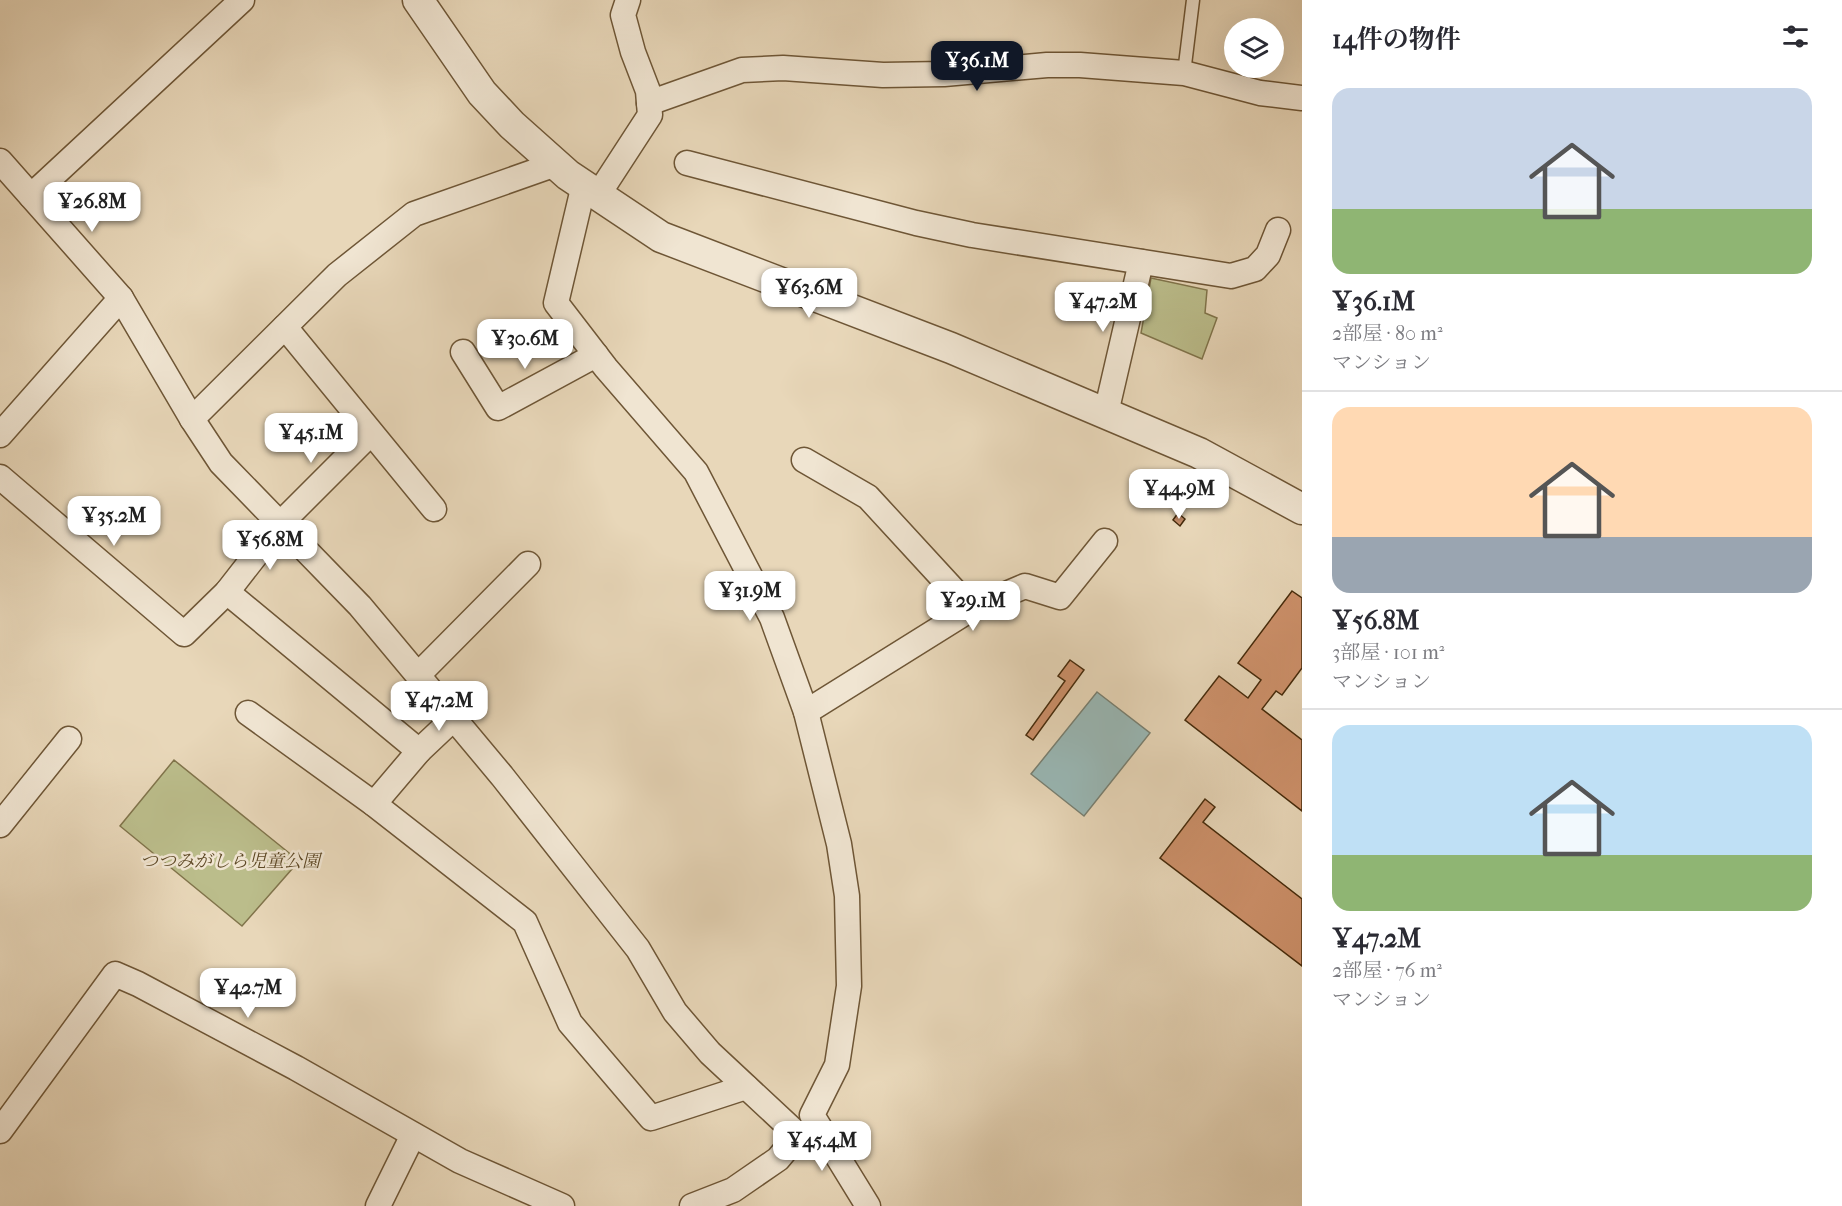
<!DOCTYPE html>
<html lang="ja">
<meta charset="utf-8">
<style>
body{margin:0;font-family:"IM FELL French Canon","Noto Serif JP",serif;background:#f7f7f7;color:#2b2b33;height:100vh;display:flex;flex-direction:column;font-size:22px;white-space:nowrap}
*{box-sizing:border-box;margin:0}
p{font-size:20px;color:#7c7c81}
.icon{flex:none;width:33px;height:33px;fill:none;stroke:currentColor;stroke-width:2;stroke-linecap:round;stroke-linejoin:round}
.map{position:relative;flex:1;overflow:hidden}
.panel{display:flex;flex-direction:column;background:#fff;width:540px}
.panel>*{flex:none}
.controls{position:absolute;left:1224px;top:18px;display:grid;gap:12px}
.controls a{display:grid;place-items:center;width:60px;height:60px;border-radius:50%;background:#fff;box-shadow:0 6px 24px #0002;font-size:30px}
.price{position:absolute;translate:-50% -51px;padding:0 14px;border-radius:12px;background:#fff;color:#222;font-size:20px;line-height:39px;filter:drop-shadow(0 2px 3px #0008)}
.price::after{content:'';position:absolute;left:50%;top:36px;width:18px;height:14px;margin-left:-9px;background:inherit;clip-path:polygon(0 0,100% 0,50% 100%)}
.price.selected{background:#111827;color:#fff}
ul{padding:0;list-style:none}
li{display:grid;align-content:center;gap:12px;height:318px;padding:0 30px}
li+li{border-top:2px solid #e1e1e2}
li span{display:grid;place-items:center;height:186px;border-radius:18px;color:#555}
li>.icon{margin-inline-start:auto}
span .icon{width:108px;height:108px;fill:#fffc;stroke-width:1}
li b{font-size:26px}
h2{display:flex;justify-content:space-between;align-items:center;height:72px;padding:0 30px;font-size:26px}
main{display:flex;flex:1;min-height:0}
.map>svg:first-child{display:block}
</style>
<main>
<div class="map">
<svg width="1302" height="1206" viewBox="0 0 1302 1206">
<rect width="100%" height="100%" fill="#e8d7b9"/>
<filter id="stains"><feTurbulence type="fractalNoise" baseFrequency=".00333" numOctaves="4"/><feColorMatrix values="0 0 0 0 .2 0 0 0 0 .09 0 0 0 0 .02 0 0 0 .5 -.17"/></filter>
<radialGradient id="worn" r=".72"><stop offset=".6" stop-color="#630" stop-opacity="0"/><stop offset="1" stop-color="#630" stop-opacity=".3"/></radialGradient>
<g fill="#bbbd8b" stroke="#80744b" stroke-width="1.5">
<polygon points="1151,278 1207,290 1205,313 1217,318 1202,359 1141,333"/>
<polygon points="174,760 299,861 242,926 120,826"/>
</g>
<polygon fill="#99b8b6" stroke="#788072" stroke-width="1.5" points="1097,692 1150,733 1084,816 1031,774"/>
<g fill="#cd916b" stroke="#462b0b" stroke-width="1.5">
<polygon points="1178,513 1185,519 1180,526 1173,520"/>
<polygon points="1292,591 1302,598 1302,668 1282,695 1276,691 1262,709 1302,740 1302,811 1185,720 1219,676 1248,698 1261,680 1238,663"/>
<polygon points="1070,660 1084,670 1033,740 1026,735 1065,681 1058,676"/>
<polygon points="1205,799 1215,807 1203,822 1302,899 1302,966 1160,858"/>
</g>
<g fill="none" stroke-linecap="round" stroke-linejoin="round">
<defs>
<polyline id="service" points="1184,73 1193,0"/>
<g id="minor">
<polyline points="649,103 742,70 783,68 883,75 944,74 1047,65 1080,65 1184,73 1260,93 1302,98"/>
<polyline points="0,161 121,298 192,419 221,463 360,606 502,776 638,949 675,1012 710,1053 798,1135 778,1159 733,1190 692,1206"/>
<polyline points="687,163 916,223 972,235 1231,276 1255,269 1268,255 1278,230"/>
<polyline points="598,195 650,115 648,91 633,52 623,15 628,0"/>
<polyline points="31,196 242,0"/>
<polyline points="581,197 556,303 606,368 696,472 772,618 806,712 839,844 847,896 849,986 837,1065 812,1115 868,1206"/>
<polyline points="285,327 434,509"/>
<polyline points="463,352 498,408 596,355"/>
<polyline points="1106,413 1141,262"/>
<polyline points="192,419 337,275 414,214 556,164"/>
<polyline points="0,435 121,298"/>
<polyline points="804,460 868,497 971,609"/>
<polyline points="0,477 184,634 227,592 280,524 371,433"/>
<polyline points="227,592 419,751 374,804"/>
<polyline points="418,675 528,564"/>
<polyline points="806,712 971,609 1025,586 1060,597 1105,541"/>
<polyline points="248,713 374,804 525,922 570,1023 651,1118 746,1087"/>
<polyline points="419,751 454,718"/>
<polyline points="0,825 69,739"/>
<polyline points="0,1131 115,974 138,984 296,1068 460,1161 562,1206"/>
<polyline points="378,1206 413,1135"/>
</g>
<polyline id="tertiary" points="418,0 482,93 512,125 568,175 661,237 951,348 1199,453 1302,509"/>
</defs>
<use href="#service" stroke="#6e5636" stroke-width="15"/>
<use href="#minor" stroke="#6e5636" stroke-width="27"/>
<use href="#tertiary" stroke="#6e5636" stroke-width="33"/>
<use href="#service" stroke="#f0e5d2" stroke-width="12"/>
<use href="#minor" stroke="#f0e5d2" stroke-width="24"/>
<use href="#tertiary" stroke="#f0e5d2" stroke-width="30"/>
</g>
<g text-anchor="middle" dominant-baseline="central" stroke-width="5" stroke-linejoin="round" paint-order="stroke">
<g font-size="18" font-style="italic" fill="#5d4825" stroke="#f0e5d2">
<text x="230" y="861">つつみがしら児童公園</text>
</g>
</g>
<rect width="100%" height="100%" filter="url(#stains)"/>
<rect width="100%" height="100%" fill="url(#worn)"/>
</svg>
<div class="controls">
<a><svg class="icon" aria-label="layers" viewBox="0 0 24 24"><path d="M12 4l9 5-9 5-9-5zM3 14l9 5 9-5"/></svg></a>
</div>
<b class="price selected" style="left:977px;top:92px">¥36.1M</b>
<b class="price" style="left:92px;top:233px">¥26.8M</b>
<b class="price" style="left:809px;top:319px">¥63.6M</b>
<b class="price" style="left:1103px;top:333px">¥47.2M</b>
<b class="price" style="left:525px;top:370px">¥30.6M</b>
<b class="price" style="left:311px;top:464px">¥45.1M</b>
<b class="price" style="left:1179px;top:520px">¥44.9M</b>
<b class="price" style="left:114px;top:547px">¥35.2M</b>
<b class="price" style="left:270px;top:571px">¥56.8M</b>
<b class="price" style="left:750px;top:622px">¥31.9M</b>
<b class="price" style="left:973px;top:632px">¥29.1M</b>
<b class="price" style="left:439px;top:732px">¥47.2M</b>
<b class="price" style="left:248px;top:1019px">¥42.7M</b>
<b class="price" style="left:822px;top:1172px">¥45.4M</b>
</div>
<section class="panel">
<h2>14件の物件<svg class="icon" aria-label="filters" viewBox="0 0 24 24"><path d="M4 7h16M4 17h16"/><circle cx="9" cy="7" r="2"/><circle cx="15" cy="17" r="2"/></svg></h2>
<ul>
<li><span style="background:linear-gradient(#c9d6e8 65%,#8fb573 0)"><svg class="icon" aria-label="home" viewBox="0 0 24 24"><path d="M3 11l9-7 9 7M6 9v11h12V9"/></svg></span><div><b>¥36.1M</b><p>2部屋 · 80 m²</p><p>マンション</p></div></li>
<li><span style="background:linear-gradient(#ffd9b3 70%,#9aa5b1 0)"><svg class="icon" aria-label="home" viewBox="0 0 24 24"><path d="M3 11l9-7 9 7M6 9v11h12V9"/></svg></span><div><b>¥56.8M</b><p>3部屋 · 101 m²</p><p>マンション</p></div></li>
<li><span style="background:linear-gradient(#bfe0f5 70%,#8fb573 0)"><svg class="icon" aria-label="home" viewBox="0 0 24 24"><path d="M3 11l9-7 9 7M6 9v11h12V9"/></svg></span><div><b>¥47.2M</b><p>2部屋 · 76 m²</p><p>マンション</p></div></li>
</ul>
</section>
</main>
